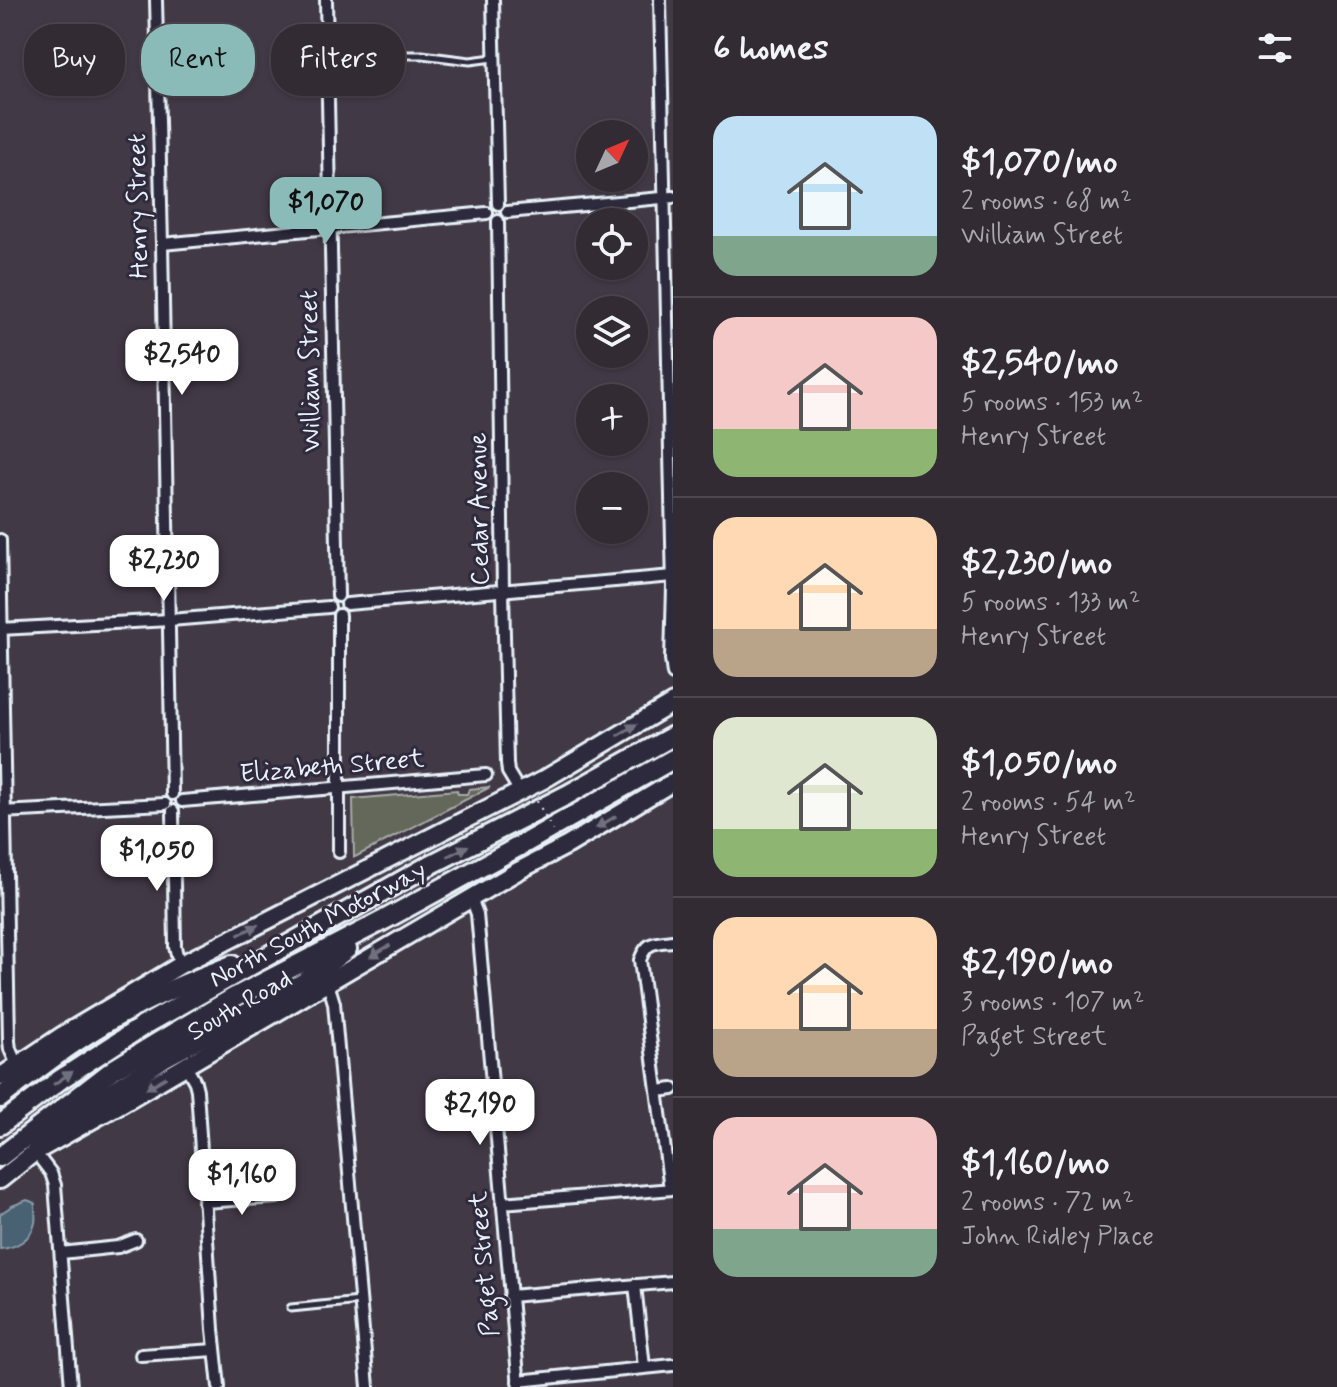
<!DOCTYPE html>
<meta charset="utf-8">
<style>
body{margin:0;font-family:Mynerve,sans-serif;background:#3d3740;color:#f1f3f6;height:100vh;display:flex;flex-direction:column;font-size:30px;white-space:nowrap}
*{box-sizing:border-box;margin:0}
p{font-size:26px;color:#a8a7ac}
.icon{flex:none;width:44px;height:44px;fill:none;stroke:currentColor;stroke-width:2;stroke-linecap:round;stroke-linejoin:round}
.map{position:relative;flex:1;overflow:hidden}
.details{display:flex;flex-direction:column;background:#322b34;width:664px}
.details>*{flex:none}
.guide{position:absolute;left:24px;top:24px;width:528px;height:72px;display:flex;gap:16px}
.needle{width:52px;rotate:46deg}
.controls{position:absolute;left:576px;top:120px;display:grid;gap:16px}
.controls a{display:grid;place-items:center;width:72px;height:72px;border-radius:50%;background:#322b34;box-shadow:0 2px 6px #0004,0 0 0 2px #4d474f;font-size:40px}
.price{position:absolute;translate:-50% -68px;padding:0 18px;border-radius:16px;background:#fff;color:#222;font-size:26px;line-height:52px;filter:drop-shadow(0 2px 4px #0008)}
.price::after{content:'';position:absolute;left:50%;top:48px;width:24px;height:18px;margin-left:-12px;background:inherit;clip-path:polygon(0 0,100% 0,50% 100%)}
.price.selected{background:#8bbbb9;color:#111}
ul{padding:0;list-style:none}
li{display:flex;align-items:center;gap:24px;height:200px;padding:0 40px}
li+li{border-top:2px solid #4d474f}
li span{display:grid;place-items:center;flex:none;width:224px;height:160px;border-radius:24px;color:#555}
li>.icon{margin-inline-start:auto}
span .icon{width:96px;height:96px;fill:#fffc;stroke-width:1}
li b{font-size:34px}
h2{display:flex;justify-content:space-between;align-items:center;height:96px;padding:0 40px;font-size:34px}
.pill{padding:0 28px;border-radius:32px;background:#322b34;box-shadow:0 2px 6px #0004,0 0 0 2px #4d474f;font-size:28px;line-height:72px}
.pill.selected{background:#8bbbb9;color:#111}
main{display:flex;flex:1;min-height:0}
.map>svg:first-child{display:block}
</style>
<main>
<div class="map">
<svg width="673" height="1387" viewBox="0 0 673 1387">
<rect width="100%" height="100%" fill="#423946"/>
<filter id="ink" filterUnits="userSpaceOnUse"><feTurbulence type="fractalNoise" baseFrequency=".0125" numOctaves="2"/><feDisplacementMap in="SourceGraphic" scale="16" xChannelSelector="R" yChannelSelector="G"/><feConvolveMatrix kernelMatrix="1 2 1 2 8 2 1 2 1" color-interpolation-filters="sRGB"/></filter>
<g filter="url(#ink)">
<polygon fill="#64685a" stroke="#a6aca9" stroke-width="2" points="490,787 355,857 354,857 353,799 457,790 458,794 467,794 469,789"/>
<path fill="#496273" stroke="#899ba8" stroke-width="2" d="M27,1200L35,1203C35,1209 36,1217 35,1223C31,1240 15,1248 0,1249V1214L12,1206Z"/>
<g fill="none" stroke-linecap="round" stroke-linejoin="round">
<defs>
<g id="service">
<polyline points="389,55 422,55 470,61 493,58"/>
<polyline points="291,1308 360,1301"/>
</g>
<g id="minor">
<polyline points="156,0 162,244 172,794"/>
<polyline points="326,0 338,596"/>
<polyline points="493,0 498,204"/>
<polyline points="660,0 673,587 671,659 673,674"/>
<polyline points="507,212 673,197"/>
<polyline points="498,221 503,592 507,763 508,772 520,792"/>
<polyline points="162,244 487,213"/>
<polyline points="0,540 9,1041 10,1049 17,1065"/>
<polyline points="347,604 673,576"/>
<polyline points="339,615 339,852"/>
<polyline points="0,629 170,620 329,607"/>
<polyline points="182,801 486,775"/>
<polyline points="173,811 175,947 177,955 182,964"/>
<polyline points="0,812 165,804"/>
<polyline points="471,898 477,914 519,1387"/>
<polyline points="326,984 331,993 334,1003 368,1387"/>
<polyline points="186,1066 195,1082 197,1090 213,1329 219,1387"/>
<polyline points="658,1091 673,1089"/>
<polyline points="35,1152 51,1173 55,1185 71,1387"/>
<path d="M670,1189L640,960C647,941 654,943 673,941"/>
<polyline points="204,1202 277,1197"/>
<polyline points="502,1203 673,1189"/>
<polyline points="61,1253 118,1247 136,1240"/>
<polyline points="635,1285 644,1367"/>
<polyline points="510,1296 673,1282"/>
<polyline points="141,1355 215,1350"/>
<polyline points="518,1381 673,1365"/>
</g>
<g id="primary">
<polyline points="0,1077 63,1035 182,964 543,780 673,703"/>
<polyline points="0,1180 35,1152 119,1105 516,872 568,845 673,782"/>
</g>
<g id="motorway">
<path d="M0,1098C43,1065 86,1031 135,1007C166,990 200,978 232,965"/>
<polyline points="0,1125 61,1079 143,1026 428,866 567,795 673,736"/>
<polyline points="35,1152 69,1121 165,1057 303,983 347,949"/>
<polyline points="0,1157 114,1069 160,1041 233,998 384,920 525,843 673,759"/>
</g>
</defs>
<use href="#service" stroke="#e8f1f8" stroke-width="11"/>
<use href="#minor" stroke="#e8f1f8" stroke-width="16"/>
<use href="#primary" stroke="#e8f1f8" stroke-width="22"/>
<use href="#motorway" stroke="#e8f1f8" stroke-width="24"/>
<use href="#service" stroke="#2f2a3d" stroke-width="5"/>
<use href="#minor" stroke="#2f2a3d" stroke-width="10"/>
<use href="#primary" stroke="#2f2a3d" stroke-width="16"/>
<use href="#motorway" stroke="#2f2a3d" stroke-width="18"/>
<polyline stroke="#e8f1f8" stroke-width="2" stroke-dasharray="2 6" stroke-linecap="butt" points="533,794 558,840"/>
</g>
<defs><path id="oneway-solid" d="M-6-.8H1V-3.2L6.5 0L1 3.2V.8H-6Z" transform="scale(2)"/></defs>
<g fill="#70707e">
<use href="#oneway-solid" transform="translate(627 730) rotate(-31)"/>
<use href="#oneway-solid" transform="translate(606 822) rotate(149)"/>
<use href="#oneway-solid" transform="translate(458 851) rotate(-27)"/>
<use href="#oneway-solid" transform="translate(248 930) rotate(-27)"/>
<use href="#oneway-solid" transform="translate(380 951) rotate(150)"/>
<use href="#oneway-solid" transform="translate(63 1078) rotate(-34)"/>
<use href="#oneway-solid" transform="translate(156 1083) rotate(150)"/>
</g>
</g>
<g text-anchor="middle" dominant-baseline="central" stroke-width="6" stroke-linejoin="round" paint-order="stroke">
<g font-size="26" fill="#e8f1f8" stroke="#2f2a3d">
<text transform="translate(139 206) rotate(-91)">Henry Street</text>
<text transform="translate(311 371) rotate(-91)">William Street</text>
<text transform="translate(480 509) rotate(-91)">Cedar Avenue</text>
<text transform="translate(332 767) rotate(-5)">Elizabeth Street</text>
<text transform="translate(318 925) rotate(-28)">North South Motorway</text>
<text transform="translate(240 1006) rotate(-30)">South Road</text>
<text transform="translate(485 1264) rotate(-95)">Paget Street</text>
</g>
</g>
</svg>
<div class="controls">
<a><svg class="needle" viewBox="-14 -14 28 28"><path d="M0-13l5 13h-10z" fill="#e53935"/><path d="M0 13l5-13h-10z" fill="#a8a7ac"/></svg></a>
<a><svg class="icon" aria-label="locate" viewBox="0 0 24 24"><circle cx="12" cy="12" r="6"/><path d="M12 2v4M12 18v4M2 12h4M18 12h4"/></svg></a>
<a><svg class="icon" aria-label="layers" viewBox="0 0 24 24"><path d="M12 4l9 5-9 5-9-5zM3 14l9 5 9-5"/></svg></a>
<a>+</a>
<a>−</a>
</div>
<b class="price selected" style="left:326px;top:245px">$1,070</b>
<b class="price" style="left:182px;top:397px">$2,540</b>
<b class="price" style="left:164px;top:603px">$2,230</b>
<b class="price" style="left:157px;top:893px">$1,050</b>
<b class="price" style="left:480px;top:1147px">$2,190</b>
<b class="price" style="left:242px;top:1217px">$1,160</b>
<div class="guide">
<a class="pill">Buy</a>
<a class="pill selected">Rent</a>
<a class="pill">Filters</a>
</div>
</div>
<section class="details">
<h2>6 homes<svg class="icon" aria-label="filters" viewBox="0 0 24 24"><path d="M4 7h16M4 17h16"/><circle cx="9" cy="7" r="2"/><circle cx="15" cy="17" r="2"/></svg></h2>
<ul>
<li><span style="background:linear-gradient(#bfe0f5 75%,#7fa58c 0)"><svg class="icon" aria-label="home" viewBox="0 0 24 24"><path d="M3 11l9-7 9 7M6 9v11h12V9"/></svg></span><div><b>$1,070/mo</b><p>2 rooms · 68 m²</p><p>William Street</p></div></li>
<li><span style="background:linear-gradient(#f6c9c9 70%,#8fb573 0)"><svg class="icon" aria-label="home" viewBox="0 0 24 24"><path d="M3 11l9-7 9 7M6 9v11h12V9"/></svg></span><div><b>$2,540/mo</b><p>5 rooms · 153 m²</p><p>Henry Street</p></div></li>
<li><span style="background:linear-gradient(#ffd9b3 70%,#b9a48a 0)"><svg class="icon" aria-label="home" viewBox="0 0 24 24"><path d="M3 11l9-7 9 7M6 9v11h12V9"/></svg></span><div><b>$2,230/mo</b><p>5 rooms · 133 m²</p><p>Henry Street</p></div></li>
<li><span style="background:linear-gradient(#dfe7d0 70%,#8fb573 0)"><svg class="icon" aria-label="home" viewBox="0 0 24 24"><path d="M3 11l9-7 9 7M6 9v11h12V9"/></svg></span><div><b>$1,050/mo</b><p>2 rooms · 54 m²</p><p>Henry Street</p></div></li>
<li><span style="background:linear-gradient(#ffd9b3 70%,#b9a48a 0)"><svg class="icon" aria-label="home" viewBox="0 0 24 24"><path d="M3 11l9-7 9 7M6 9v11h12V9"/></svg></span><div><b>$2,190/mo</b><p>3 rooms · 107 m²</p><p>Paget Street</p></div></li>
<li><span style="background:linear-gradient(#f6c9c9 70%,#7fa58c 0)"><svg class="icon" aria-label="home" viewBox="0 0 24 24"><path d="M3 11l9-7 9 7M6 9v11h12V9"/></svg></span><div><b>$1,160/mo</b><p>2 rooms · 72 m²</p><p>John Ridley Place</p></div></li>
</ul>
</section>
</main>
